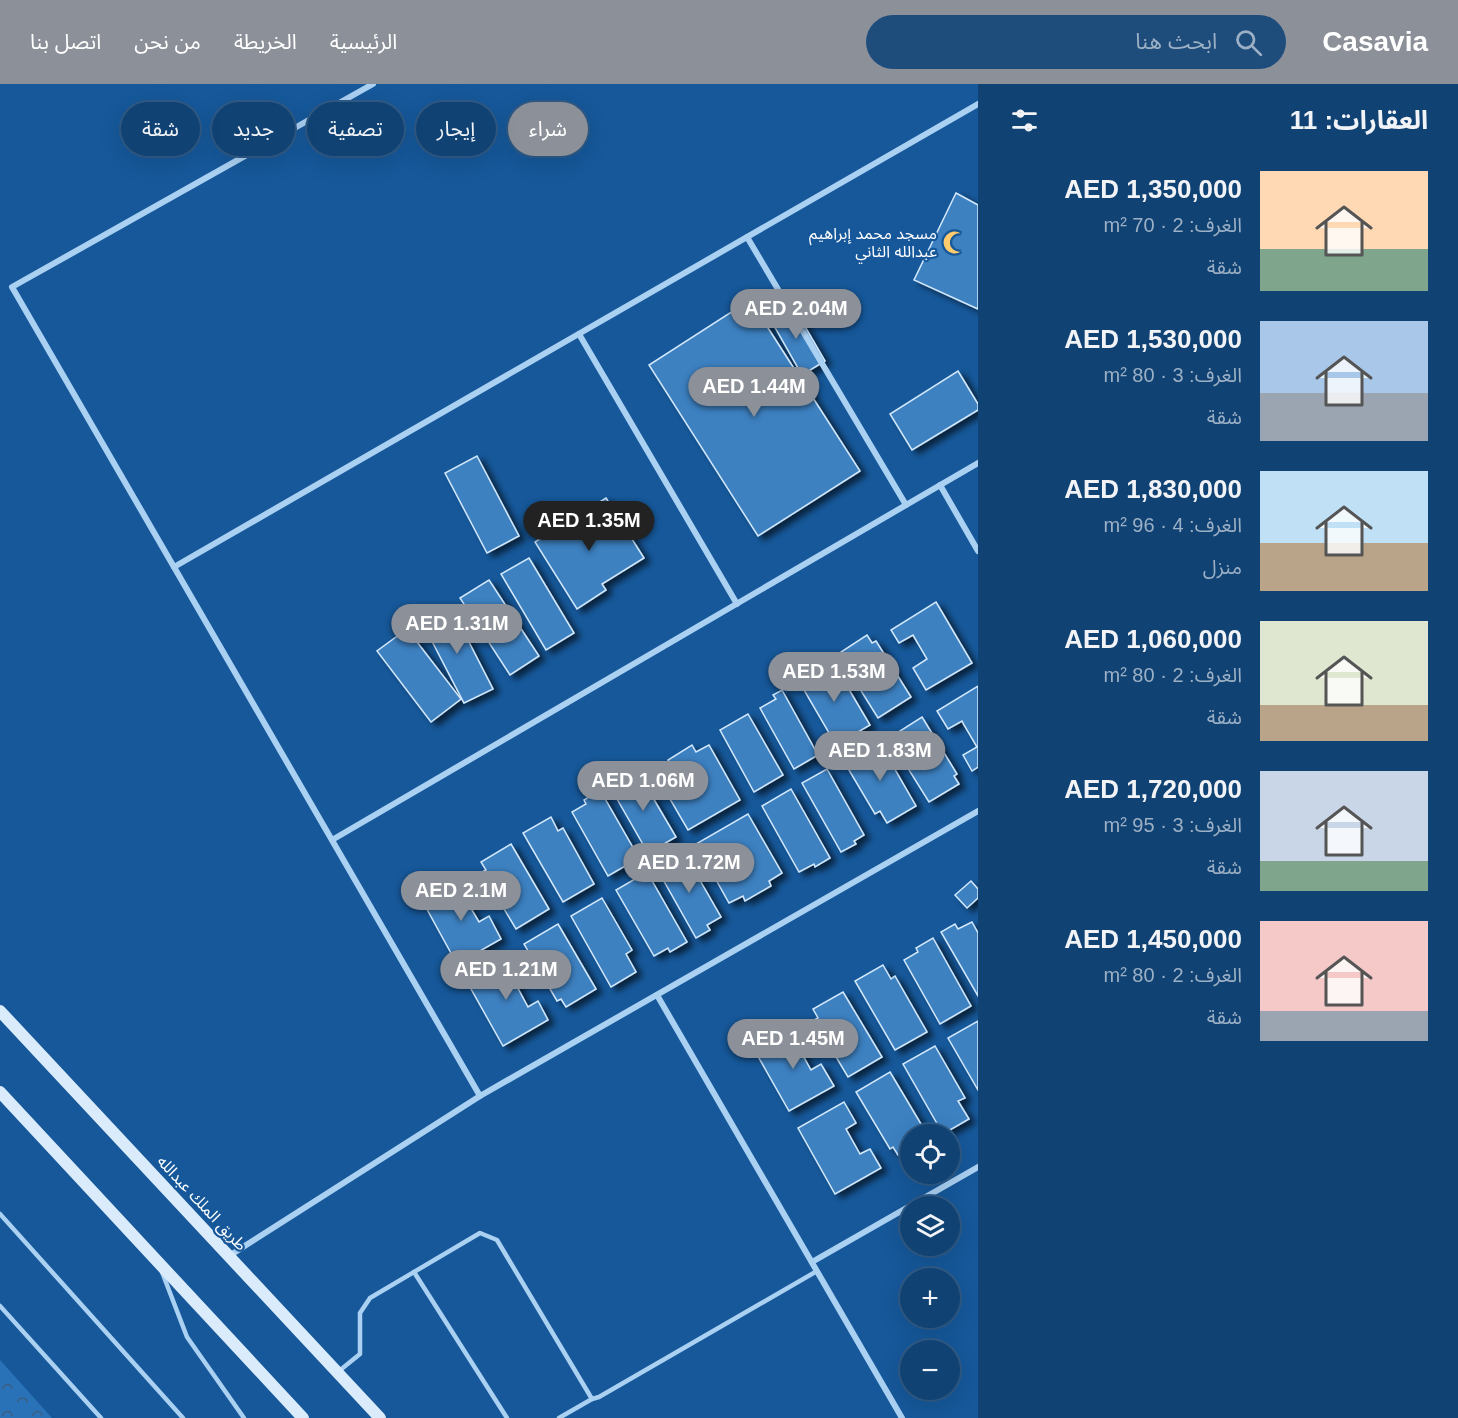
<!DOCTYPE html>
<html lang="ar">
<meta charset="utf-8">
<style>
body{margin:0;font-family:Helvetica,"Noto Sans Arabic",sans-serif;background:#1e4d7c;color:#f1f3f6;direction:rtl;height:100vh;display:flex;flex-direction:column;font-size:22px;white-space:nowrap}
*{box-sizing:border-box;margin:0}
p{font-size:20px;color:#9cb0c5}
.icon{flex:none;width:33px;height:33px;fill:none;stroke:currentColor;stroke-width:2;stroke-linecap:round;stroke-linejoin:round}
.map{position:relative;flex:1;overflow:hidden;direction:ltr}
.side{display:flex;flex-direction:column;background:#104274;width:480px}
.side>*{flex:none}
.banner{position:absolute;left:18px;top:18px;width:570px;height:54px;direction:rtl;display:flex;gap:12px}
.controls{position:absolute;left:900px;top:1040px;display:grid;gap:12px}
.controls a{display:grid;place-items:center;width:60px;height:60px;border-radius:50%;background:#104274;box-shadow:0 6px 24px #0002,0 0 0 2px #305b86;font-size:30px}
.price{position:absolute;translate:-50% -51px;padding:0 14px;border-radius:21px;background:#8c9099;color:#fff;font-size:20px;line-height:39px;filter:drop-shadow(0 2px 3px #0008)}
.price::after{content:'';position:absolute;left:50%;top:36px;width:18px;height:14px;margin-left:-9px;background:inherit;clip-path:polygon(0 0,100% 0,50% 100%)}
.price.selected{background:#222;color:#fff}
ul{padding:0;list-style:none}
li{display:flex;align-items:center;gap:18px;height:150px;padding:0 30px}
li span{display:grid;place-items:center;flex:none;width:168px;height:120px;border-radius:0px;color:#555}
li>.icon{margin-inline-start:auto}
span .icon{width:72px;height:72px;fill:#fffc;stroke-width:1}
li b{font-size:26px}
h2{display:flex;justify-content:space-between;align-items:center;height:72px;padding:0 30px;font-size:26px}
.tag{padding:0 21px;border-radius:27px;background:#104274;box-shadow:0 6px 24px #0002,0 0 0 2px #305b86;font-size:21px;line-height:54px}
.tag.selected{background:#8c9099;color:#fff}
header{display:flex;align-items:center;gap:36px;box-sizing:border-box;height:84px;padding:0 30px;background:#8c9099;color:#fff}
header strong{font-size:28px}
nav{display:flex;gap:33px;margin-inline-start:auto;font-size:21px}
.search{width:420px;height:54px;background:#1e4d7c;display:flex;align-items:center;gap:15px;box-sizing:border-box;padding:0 21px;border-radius:33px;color:#9cb0c5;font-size:22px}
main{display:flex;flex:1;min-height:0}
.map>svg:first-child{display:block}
</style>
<header>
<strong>Casavia</strong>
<div class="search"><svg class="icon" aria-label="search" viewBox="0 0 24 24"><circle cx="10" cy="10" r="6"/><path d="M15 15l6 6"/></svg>ابحث هنا</div>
<nav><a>الرئيسية</a><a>الخريطة</a><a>من نحن</a><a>اتصل بنا</a></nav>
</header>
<main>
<section class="side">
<h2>العقارات: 11<svg class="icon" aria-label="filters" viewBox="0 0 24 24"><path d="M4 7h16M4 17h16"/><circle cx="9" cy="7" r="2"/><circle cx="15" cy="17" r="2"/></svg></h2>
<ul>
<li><span style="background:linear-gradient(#ffd9b3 65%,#7fa58c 0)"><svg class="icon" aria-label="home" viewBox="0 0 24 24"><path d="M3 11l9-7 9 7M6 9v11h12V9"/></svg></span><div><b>AED 1,350,000</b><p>الغرف: 2 · 70 m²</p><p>شقة</p></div></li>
<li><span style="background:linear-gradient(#a9c7e8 60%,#9aa5b1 0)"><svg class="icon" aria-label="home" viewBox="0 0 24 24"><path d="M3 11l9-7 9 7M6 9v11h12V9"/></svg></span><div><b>AED 1,530,000</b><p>الغرف: 3 · 80 m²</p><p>شقة</p></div></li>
<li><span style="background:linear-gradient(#bfe0f5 60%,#b9a48a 0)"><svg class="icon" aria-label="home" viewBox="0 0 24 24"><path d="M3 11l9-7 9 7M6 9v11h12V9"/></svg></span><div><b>AED 1,830,000</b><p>الغرف: 4 · 96 m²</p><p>منزل</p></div></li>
<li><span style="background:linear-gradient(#dfe7d0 70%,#b9a48a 0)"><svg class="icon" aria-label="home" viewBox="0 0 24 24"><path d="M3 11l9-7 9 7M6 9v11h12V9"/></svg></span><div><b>AED 1,060,000</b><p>الغرف: 2 · 80 m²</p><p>شقة</p></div></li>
<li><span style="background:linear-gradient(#c9d6e8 75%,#7fa58c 0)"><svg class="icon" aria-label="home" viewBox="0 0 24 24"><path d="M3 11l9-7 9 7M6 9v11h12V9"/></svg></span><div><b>AED 1,720,000</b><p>الغرف: 3 · 95 m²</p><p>شقة</p></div></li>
<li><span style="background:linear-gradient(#f6c9c9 75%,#9aa5b1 0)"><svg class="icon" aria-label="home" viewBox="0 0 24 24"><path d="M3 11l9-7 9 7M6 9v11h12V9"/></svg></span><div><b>AED 1,450,000</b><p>الغرف: 2 · 80 m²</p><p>شقة</p></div></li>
</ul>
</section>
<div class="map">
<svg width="978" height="1334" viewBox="0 0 978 1334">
<defs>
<pattern id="forest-crowns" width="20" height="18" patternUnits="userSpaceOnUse" patternTransform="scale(1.5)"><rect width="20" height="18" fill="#2972b8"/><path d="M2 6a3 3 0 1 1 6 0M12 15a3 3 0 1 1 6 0" fill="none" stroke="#3c5d7d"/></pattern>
<filter id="shadow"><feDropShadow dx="6" dy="4" stdDeviation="3" flood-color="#0009"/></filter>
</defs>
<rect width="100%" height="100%" fill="#16589a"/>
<polygon fill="url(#forest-crowns)" points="0,1276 52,1334 0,1334"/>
<g fill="#3e81c1" stroke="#d2e8fd" stroke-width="1.5" filter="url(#shadow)">
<polygon points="956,109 978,121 978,225 914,196"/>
<polygon points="750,216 860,387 758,452 649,281"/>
<polygon points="775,218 788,241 800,234 825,277 802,291 764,224"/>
<polygon points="958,287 978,320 978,326 912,366 890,330"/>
<polygon points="477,372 519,452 487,469 445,389"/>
<polygon points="606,414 644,474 602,500 606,506 577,525 535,458"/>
<polygon points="529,474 574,549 546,566 501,490"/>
<polygon points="489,496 539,572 510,591 460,514"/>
<polygon points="936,518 972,579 926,606 913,584 927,575 913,551 899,559 891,546"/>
<polygon points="451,523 493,605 464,619 422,538"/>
<polygon points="407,545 461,615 431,638 377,567"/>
<polygon points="867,551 872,559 876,557 911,613 878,634 838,570"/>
<polygon points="831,575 870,641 836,661 804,606 808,603 803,592"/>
<polygon points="978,602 978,683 972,687 963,671 977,663 964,641 962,637 948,645 937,627"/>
<polygon points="782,606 818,671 794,685 760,624 776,615 773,611"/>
<polygon points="748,630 783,691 754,708 720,646"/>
<polygon points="922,633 957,690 954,692 959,700 929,718 889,654"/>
<polygon points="878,656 916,722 887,739 880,727 875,730 843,676"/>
<polygon points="692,661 696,668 709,661 740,716 688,746 656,691 671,682 668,676"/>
<polygon points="827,685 864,751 854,757 856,760 841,768 802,699"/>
<polygon points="639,690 676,753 648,769 609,701 623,692 626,697"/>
<polygon points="791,705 830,774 815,783 814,780 799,788 762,722"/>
<polygon points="600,706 639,774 608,792 572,728 586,720 584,716"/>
<polygon points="748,730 782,789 769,797 771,802 745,817 743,812 729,819 696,760"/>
<polygon points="551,733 558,747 563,744 594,800 563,818 523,749"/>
<polygon points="511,760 549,825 516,845 482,788 486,786 481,778"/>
<polygon points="683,767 721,833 707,841 710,846 696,854 656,783"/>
<polygon points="647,788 687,858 670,868 668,864 654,872 616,806"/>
<polygon points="467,794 474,805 463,811 479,838 489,832 501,855 457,880 423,818"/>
<polygon points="971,797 978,805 978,814 967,824 955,811"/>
<polygon points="602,814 632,866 626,870 636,888 611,903 571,832"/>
<polygon points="972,838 978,849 978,912 941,848 955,840 958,845"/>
<polygon points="558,840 596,905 566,923 561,915 557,917 524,860"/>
<polygon points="933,854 971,922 940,940 904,876 918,868 916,864"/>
<polygon points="512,870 524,892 514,897 528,923 538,917 548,936 503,962 466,896"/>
<polygon points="883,881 891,895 895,892 927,948 895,966 855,897"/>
<polygon points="843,908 882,973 848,993 814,936 818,934 813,925"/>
<polygon points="978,937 978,1006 948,954"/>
<polygon points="799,942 806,953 796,959 811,986 821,980 834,1002 789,1027 755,967"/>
<polygon points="935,962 965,1014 958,1017 969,1035 943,1050 903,980"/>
<polygon points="890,988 927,1050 910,1050 910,1064 898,1071 893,1063 890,1065 856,1008"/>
<polygon points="844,1018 856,1039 846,1045 860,1070 870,1065 881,1084 835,1110 798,1044"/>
</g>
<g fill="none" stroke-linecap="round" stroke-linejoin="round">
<g stroke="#aad0f2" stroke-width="4.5">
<polyline points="0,1130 183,1334"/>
<polyline points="162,1188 187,1253 244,1334"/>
<polyline points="414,1188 507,1334"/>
<polyline points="0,1222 101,1334"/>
<polyline points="339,1287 360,1270 360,1229 370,1214 480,1149 497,1156 592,1315 599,1313 817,1187"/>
<polyline points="559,1334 592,1315"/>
</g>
<g stroke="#aad0f2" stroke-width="6">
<polyline points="373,0 12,203 480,1012"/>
<polyline points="747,153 906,421"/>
<polyline points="579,250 737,520"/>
<polyline points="940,401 978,467"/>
<polyline points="174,483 978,20"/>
<polyline points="332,756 978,379"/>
<polyline points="657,911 902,1334"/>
<polyline points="229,1172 480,1012 978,727"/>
<polyline points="812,1178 978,1083"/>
</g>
<g stroke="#daebfc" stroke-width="12">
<polyline points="0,927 380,1334"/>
<polyline points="0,1008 303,1334"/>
</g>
</g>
<defs>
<symbol id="mosque-bare" viewBox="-9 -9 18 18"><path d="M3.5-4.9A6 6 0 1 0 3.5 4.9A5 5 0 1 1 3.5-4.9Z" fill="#ffcb6c" stroke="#16589a" stroke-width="2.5" paint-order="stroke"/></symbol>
</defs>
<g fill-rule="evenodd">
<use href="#mosque-bare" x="938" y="142" width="33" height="33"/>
</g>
<g text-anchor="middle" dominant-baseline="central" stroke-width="4.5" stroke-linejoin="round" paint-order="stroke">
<g font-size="16" fill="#fff" stroke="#16589a" text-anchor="end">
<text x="937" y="149">مسجد محمد إبراهيم<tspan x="937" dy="18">عبدالله الثاني</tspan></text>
</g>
<g font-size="16" fill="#fff" stroke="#16589a">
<text transform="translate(202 1119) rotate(47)">طريق الملك عبدالله</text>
</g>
</g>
</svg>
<div class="controls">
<a><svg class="icon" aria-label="locate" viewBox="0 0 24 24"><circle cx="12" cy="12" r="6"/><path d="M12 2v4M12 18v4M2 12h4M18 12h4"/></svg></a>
<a><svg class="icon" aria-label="layers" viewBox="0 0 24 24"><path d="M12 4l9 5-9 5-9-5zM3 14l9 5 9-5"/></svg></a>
<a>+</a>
<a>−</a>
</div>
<b class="price" style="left:796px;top:256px">AED 2.04M</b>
<b class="price" style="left:754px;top:334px">AED 1.44M</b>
<b class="price selected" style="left:589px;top:468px">AED 1.35M</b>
<b class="price" style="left:457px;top:571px">AED 1.31M</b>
<b class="price" style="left:834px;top:619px">AED 1.53M</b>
<b class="price" style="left:880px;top:698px">AED 1.83M</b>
<b class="price" style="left:643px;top:728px">AED 1.06M</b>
<b class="price" style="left:689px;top:810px">AED 1.72M</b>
<b class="price" style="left:461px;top:838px">AED 2.1M</b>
<b class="price" style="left:506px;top:917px">AED 1.21M</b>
<b class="price" style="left:793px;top:986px">AED 1.45M</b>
<div class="banner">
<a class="tag selected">شراء</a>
<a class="tag">إيجار</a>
<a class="tag">تصفية</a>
<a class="tag">جديد</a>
<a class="tag">شقة</a>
</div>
</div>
</main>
